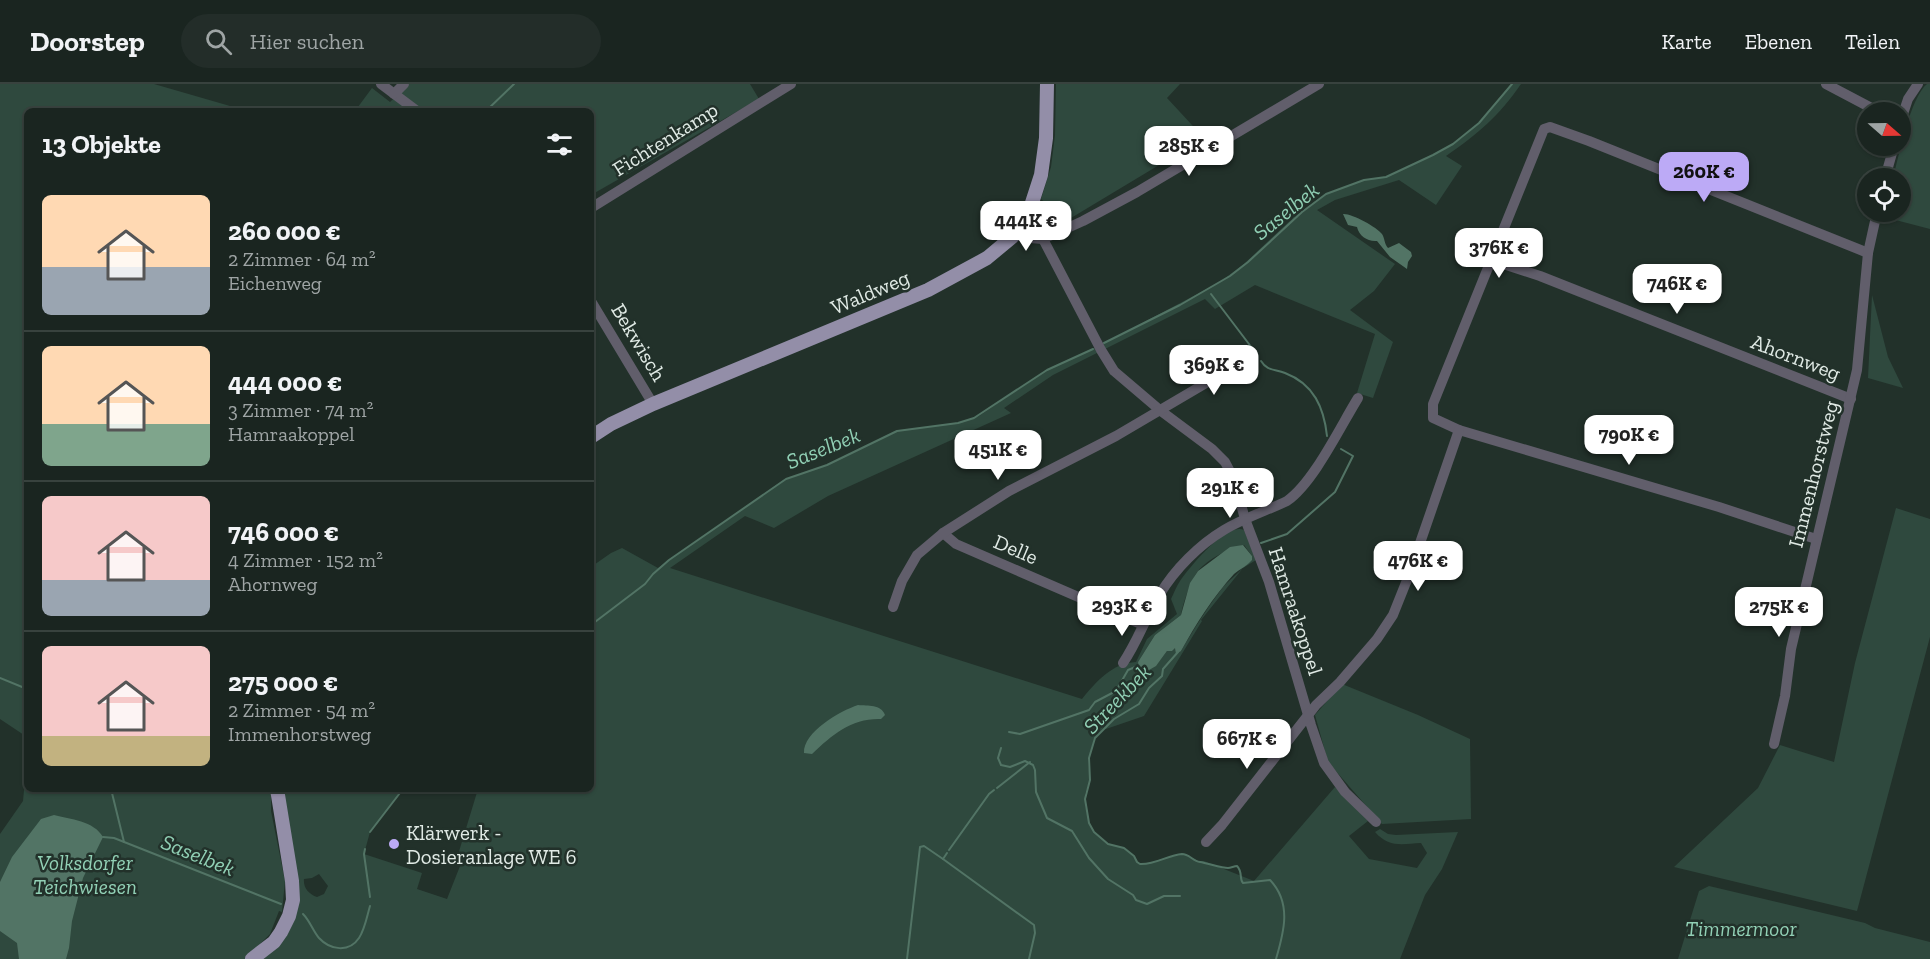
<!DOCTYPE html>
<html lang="de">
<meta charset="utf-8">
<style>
body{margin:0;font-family:"Zilla Slab",serif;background:#232d29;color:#f1f3f6;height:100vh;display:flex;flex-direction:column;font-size:22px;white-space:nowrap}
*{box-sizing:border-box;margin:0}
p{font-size:20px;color:#9fa5a5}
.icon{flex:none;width:33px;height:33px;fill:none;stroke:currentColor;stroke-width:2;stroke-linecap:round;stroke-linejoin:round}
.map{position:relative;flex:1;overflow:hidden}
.drawer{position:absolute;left:24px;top:24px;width:570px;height:684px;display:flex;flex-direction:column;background:#1a2520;border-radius:9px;box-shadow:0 2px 4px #0004,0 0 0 2px #38423e}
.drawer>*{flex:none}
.needle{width:39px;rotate:110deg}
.controls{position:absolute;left:1857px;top:18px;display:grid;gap:12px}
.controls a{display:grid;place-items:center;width:54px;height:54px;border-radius:50%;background:#1a2520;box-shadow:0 2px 4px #0004,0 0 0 2px #38423e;font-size:30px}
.price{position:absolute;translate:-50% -51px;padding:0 14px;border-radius:12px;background:#fff;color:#222;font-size:20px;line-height:39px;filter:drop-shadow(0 2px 3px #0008)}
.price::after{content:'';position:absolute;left:50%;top:36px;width:18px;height:14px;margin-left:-9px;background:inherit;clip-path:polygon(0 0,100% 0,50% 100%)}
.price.on{background:#bcaaf6;color:#111}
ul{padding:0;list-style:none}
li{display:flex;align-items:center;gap:18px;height:150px;padding:0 18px}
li+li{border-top:2px solid #38423e}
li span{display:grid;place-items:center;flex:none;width:168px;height:120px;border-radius:9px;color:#555}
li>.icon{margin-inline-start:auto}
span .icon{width:72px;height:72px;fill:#fffc;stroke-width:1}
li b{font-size:26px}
h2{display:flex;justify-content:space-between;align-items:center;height:72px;padding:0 18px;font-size:26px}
header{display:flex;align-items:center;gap:36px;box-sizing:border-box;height:84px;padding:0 30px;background:#1a2520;border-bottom:2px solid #38423e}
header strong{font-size:28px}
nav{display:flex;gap:33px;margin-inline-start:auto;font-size:21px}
.search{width:420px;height:54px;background:#232d29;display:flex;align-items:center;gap:15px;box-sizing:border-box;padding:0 21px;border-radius:33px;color:#9fa5a5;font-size:22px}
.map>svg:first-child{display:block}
</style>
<header>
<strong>Doorstep</strong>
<div class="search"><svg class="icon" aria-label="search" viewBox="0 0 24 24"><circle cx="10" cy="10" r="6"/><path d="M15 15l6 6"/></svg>Hier suchen</div>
<nav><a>Karte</a><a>Ebenen</a><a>Teilen</a></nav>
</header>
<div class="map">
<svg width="1930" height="875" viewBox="0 0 1930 875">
<rect width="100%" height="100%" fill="#22312a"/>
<g fill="#2f493e" fill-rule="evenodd">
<polygon points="0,0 154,0 230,22 237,27 27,27 27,653 0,635"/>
<polygon points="409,0 750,0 759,15 591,111 591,27 355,27 372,4 390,18"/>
<polygon points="1056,0 1180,0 1167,14 1204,54 1066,137 1041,115 1051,83 1055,51"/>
<path d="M1512,0H1521C1498,33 1479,49 1446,72L1462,82L1436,121L1399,96L1335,116L1317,126L1395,180L1374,207L1350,226L1393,258L1373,314L1357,309L1375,250L1255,201L1215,225L1205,215L1053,291L1004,324L1011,329L828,412L774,444L745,432L670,484L1082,615C1096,598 1112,579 1136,578L1147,555L1177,530L1171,515C1174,509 1176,503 1180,497C1190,483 1226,438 1244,446L1256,476L1243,484L1201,536L1202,537L1144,632L1106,645L1104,643L1094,655L1088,677L1090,696L1085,710V720L1089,739L1094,748L1108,760L1124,764L1133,771L1140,780H1146L1168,773L1185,770L1198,777H1204L1254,797L1335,703L1368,737L1349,752L1369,775L1417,784L1427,769L1421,759C1402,760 1389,764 1375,748L1380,745L1388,750L1396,751L1458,748L1442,785L1425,811L1400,875H252L289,832L277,705H403L370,748L364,770L422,789L417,805L447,815L462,777L457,774L478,705H591V483L611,469L622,464L658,484L782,397L827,381L897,347L958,339L979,332L1047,286L1093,265L1220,198L1245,179L1296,131L1326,110L1364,96L1386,93L1440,68L1462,54L1487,31ZM1244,461L1252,472C1247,483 1232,493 1223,503C1207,524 1194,545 1181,567L1175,563L1172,567H1167C1160,576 1155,586 1143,586L1138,578L1155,551L1181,531C1183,519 1191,496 1198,487C1208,475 1229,464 1244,461ZM319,790L328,802L324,810L317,813C309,810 303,804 304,795L312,794Z"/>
<path d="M1927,0H1930V145L1884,133L1886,128H1900V94H1893C1899,72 1910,14 1927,0Z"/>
<polygon points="1872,211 1888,273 1903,304 1868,294"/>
<polygon points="1896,424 1930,435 1930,553 1857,827 1674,783 1758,704 1780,661 1834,678 1855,579"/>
<polygon points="1342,600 1418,631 1470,655 1471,735 1382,740 1328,678 1315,631"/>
<polygon points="27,674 27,705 271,705 271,727 285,797 282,828 279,827 270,850 245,875 0,875 0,750 23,717"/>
<polygon points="1709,802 1865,839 1875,844 1930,858 1930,875 1678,875 1699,807"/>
</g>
<g fill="#527465">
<path d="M1343,130C1351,129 1377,143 1382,150C1385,155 1384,159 1388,164L1399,159L1411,168L1412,172L1408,178L1407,185L1390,173L1377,157C1368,158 1359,152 1357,143L1348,141Z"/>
<path d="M1243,461L1252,472V476C1247,482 1240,485 1234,490C1213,513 1196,540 1181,567L1176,570L1175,564L1172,567H1167L1156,582L1149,586L1139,584L1138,578L1155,551L1181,531L1190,499L1198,487L1230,463Z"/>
<path d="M858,621C868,622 881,620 885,631L881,635C852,634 833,650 812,670L804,669C803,648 840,627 858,621Z"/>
<path d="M54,731C70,735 94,737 103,753L83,794L72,837L69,864L66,875H19L17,859L0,847V798L12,773L41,735Z"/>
</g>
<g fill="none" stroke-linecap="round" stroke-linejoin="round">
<g stroke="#527465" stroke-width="2">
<polyline points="486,27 514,0"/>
<polyline points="1211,210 1252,264"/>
<polyline points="1104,259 1180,221 1230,192 1248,178 1302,128 1326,110 1364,96 1386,93 1433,71 1453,60 1479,39 1512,0"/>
<path d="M1261,277C1267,287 1275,285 1285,289C1314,300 1324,324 1327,352"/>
<polyline points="1261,459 1287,450 1335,408 1353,372 1341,365"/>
<polyline points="591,541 645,500 653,490 669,476 786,395 827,381 897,347 958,339 974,334 1047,286 1093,265"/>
<path d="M1178,568L1163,585L1162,592L1149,604L1139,620L1114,635L1095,654L1089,674L1090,696L1085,715L1089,739L1094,748L1108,760L1124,764L1134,772L1137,778L1140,780C1155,781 1168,771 1182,770C1189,770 1193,777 1200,778C1207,779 1222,784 1228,784C1231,784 1234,782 1237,782C1243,788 1239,795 1243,799L1270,796C1292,819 1284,848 1276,875"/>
<polyline points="0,594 27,605"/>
<polyline points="1009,648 1020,650 1089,626 1095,618 1116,607 1128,586 1140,581"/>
<polyline points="1001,664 998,674 1001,681 1010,683 1025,677 1033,681 1035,686 1036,708 1047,734 1072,747 1089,774 1108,795 1133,811 1136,816 1147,820 1164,812 1180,812"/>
<polyline points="997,704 1030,678"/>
<polyline points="111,705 124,758"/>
<polyline points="370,748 403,705"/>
<polyline points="103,753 114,754 281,820"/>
<polyline points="365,765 364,770 370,813"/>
<polyline points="949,766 989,710 994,706"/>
<polyline points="947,769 943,775 1034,841 1035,849 1029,875"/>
<path d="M303,830C310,837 313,847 319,854C330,866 349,869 359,854C365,845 367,832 370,822"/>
<polyline points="907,875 920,763 924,762 943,775"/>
</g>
<g stroke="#615e6b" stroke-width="10">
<polyline points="381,0 417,27"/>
<polyline points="1826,0 1879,28"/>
<polyline points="394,10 404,0"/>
<polyline points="1900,39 1908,15 1918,0"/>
<polyline points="1885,94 1894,62"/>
<polyline points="591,124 791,0"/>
<polyline points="1018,148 1030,154 1043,155 1083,137 1137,108 1319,0"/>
<polyline points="1043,155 1101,266 1114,287 1161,327 1212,365 1225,378 1234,395 1245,435 1269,498 1311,641 1324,679 1345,708 1376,738"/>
<polyline points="1491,176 1540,192 1851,315"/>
<polyline points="591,217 653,320"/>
<polyline points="943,449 956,460 1143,541"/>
<polyline points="1816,455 1719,423 1459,346 1433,334 1433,320 1544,45 1550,43 1589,57 1868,169"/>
<polyline points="893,523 902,497 917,471 943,449 1009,407 1116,352 1252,272"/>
<path d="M1123,579C1138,557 1146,532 1160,510C1175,485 1199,461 1224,446C1244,434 1266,427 1287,417C1314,398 1340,343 1358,314"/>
<polyline points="1774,660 1785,612 1791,565 1857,286 1868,169 1877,128"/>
<polyline points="1206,758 1222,741 1316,621 1340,598 1377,555 1393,531 1409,491 1459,346"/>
</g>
<g stroke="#938ea8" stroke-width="14">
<polyline points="591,353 611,340 653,320 928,206 987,174 1018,148 1030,125 1041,91 1046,54 1047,0"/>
<polyline points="252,875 274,858 281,848 289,832 293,816 292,797 277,705"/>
</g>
</g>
<circle fill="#bcaaf6" stroke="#22312a" stroke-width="2" cx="394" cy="760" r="6"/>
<g text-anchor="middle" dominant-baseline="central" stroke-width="5" stroke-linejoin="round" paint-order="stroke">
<g font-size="21" fill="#e0eae5" stroke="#22312a">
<text transform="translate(665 55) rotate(-32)">Fichtenkamp</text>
<text transform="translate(870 208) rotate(-23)">Waldweg</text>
<text transform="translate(639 258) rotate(59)">Bekwisch</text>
<text transform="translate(1796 273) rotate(21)">Ahornweg</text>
<text transform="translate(1813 390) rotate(-76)">Immenhorstweg</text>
<text transform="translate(1016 465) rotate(23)">Delle</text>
<text transform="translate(1296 527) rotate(72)">Hamraakoppel</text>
</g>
<g font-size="21" fill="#e0eae5" stroke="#22312a" text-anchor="start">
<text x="406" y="748">Klärwerk -<tspan x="406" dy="24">Dosieranlage WE 6</tspan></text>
</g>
<g font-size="21" font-style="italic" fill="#92d1b6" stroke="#22312a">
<text x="85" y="778">Volksdorfer<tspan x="85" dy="24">Teichwiesen</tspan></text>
<text x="1741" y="844">Timmermoor</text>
</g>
<g font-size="22" font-style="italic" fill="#90cfb4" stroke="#22312a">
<text transform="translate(1286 127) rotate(-39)">Saselbek</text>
<text transform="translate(823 364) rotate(-22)">Saselbek</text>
<text transform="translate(1117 615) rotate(-46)">Streekbek</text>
<text transform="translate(198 771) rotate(22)">Saselbek</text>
</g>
</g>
</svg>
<div class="controls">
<a><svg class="needle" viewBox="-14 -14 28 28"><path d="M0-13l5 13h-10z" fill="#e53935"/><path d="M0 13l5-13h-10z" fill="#9fa5a5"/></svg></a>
<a><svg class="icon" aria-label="locate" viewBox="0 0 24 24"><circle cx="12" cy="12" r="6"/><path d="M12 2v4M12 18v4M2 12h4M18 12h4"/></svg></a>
</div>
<b class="price" style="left:1189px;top:93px">285K €</b>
<b class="price on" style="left:1704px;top:119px">260K €</b>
<b class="price" style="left:1026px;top:168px">444K €</b>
<b class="price" style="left:1499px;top:195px">376K €</b>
<b class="price" style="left:1677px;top:231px">746K €</b>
<b class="price" style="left:1214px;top:312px">369K €</b>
<b class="price" style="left:1629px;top:382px">790K €</b>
<b class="price" style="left:998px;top:397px">451K €</b>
<b class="price" style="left:1230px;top:435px">291K €</b>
<b class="price" style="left:1418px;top:508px">476K €</b>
<b class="price" style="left:1122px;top:553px">293K €</b>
<b class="price" style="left:1779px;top:554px">275K €</b>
<b class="price" style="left:1247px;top:686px">667K €</b>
<section class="drawer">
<h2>13 Objekte<svg class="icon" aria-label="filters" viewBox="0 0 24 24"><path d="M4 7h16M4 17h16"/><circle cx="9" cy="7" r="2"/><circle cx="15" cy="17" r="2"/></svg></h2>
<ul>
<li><span style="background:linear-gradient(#ffd9b3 60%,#9aa5b1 0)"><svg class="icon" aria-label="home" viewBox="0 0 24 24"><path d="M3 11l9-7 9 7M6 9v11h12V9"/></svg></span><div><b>260 000 €</b><p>2 Zimmer · 64 m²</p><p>Eichenweg</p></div></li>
<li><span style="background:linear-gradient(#ffd9b3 65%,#7fa58c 0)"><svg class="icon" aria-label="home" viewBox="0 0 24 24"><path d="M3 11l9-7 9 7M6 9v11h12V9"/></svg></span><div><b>444 000 €</b><p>3 Zimmer · 74 m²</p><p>Hamraakoppel</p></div></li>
<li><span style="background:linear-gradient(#f6c9c9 70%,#9aa5b1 0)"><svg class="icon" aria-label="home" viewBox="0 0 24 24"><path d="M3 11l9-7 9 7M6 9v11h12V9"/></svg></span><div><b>746 000 €</b><p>4 Zimmer · 152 m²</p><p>Ahornweg</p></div></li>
<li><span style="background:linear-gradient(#f6c9c9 75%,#c2b280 0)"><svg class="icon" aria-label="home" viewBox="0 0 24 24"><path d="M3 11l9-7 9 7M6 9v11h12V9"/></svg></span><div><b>275 000 €</b><p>2 Zimmer · 54 m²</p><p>Immenhorstweg</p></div></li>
</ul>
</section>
</div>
